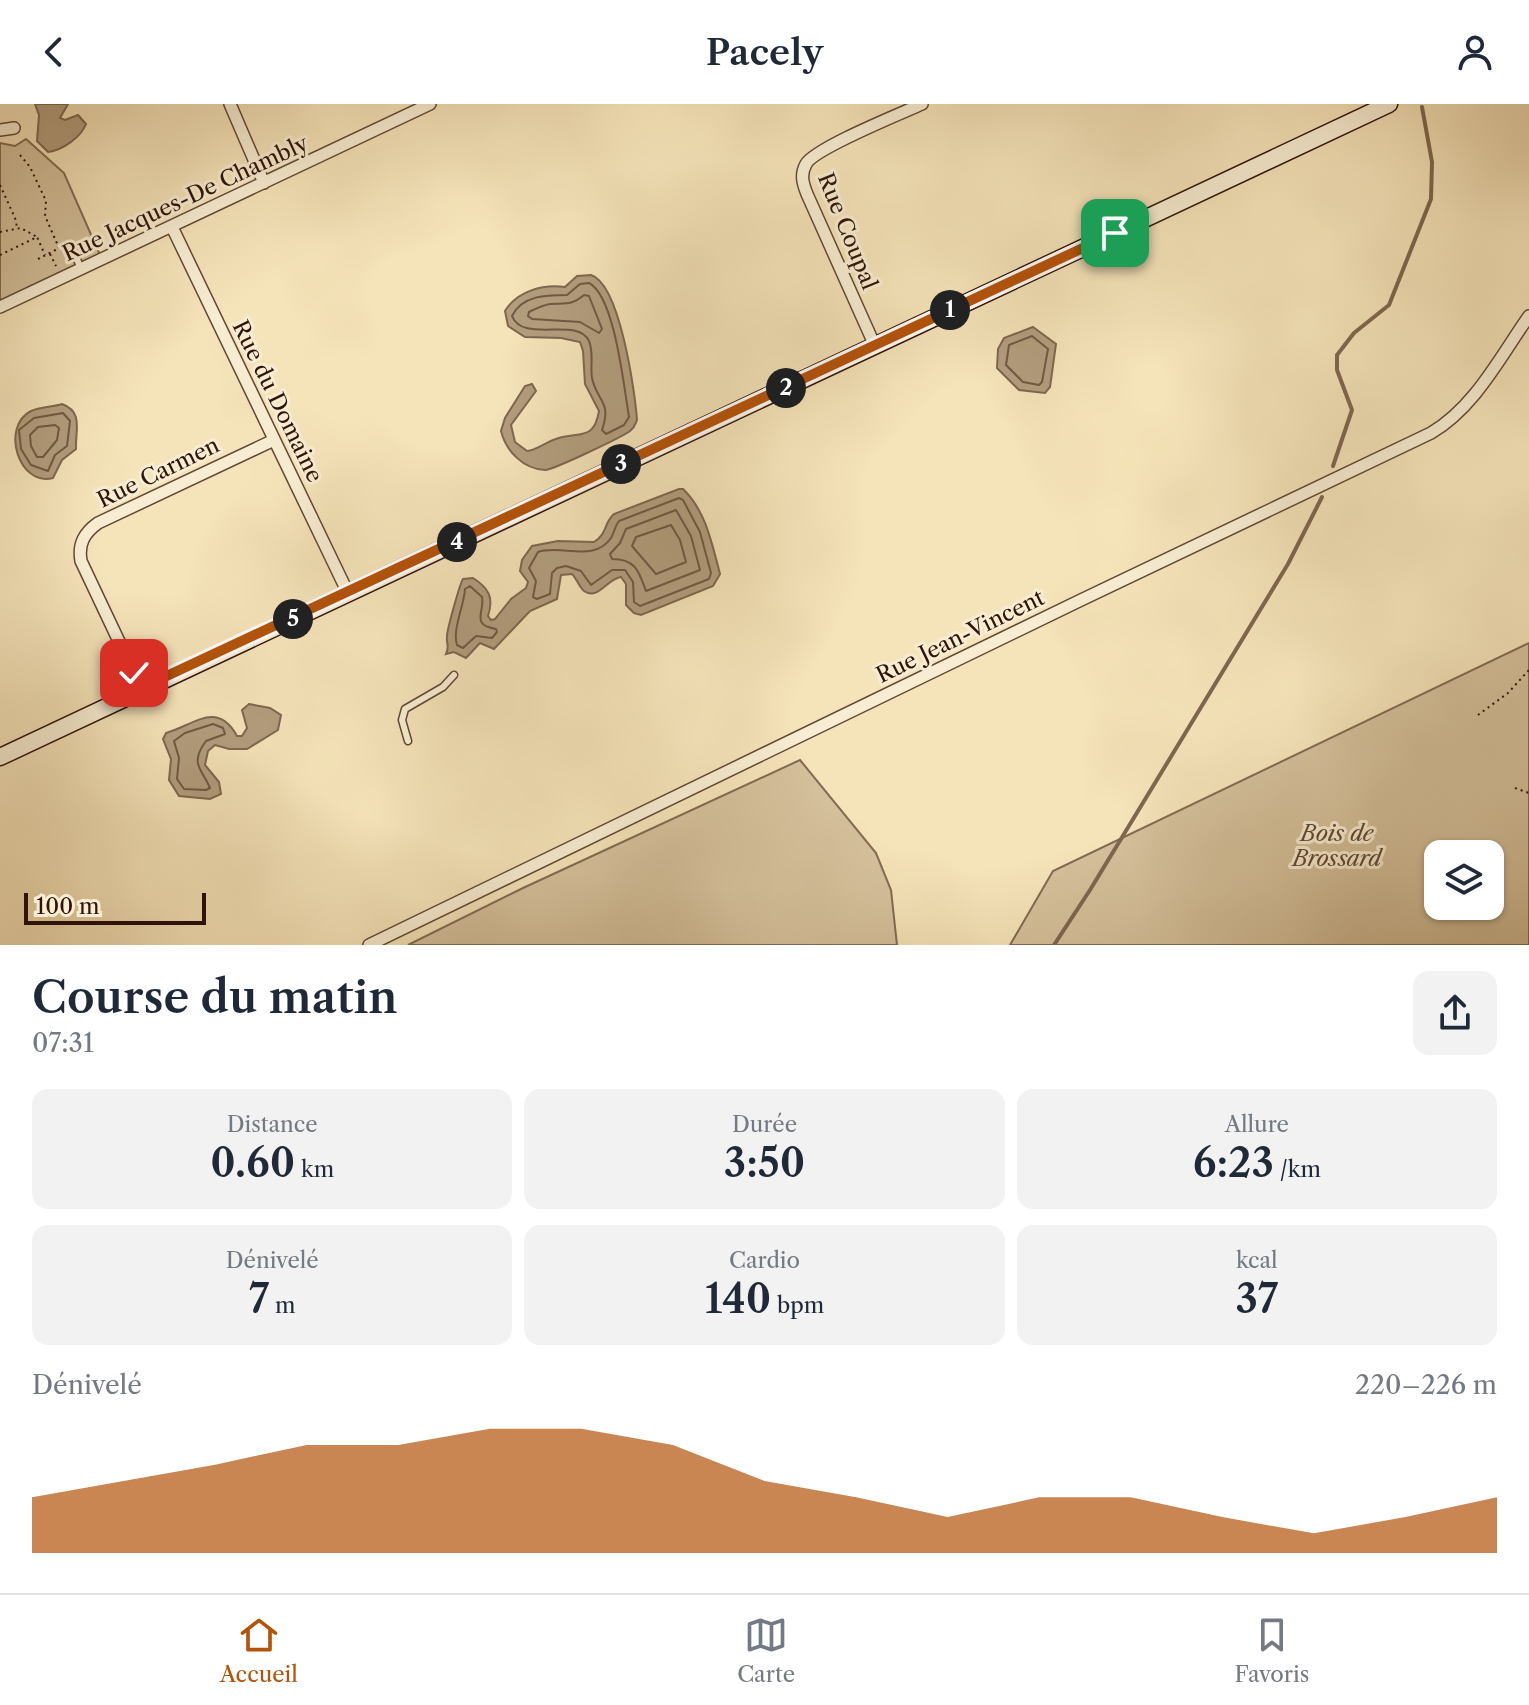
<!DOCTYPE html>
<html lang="fr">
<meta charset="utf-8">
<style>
body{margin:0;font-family:"Libre Caslon Text",serif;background:#f2f2f3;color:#1f2937;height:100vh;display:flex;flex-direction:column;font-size:30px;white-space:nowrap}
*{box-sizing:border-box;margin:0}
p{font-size:26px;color:#747a83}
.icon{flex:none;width:44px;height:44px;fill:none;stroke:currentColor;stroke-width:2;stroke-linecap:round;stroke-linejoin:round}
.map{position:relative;height:841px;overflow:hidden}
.sheet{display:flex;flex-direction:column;background:#fff;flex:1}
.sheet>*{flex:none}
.buttons{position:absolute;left:1424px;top:736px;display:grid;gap:16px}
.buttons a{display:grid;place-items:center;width:80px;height:80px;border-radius:16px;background:#fff;box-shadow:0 2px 6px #0004;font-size:40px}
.scale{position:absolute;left:24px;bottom:20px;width:182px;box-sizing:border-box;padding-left:8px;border:4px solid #301409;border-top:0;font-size:22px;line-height:28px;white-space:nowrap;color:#301409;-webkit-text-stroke:6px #f8edd2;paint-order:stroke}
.pin{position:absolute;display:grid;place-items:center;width:68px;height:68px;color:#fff;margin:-34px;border-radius:16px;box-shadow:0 4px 12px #0006}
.km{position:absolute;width:40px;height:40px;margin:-20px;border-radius:50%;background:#222;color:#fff;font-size:22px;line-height:40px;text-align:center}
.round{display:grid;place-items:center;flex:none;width:84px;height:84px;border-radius:16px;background:#f2f2f3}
.overview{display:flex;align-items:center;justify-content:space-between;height:136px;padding:0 32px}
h1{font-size:44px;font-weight:600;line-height:60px}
.metrics{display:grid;grid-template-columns:repeat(3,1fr);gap:12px;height:136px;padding:8px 32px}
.metrics div{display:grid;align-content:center;border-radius:16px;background:#f2f2f3;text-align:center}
.metrics b{font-size:40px;font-weight:600}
.metrics small{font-size:22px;font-weight:400}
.metrics p{font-size:22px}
.chart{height:224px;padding:16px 32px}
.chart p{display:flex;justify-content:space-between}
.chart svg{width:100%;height:144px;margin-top:8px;fill:#b45309;opacity:.7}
header{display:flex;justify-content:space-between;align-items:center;height:104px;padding:0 32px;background:#fff;font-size:36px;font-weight:600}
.menu{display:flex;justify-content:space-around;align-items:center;height:112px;border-top:2px solid #e0e1e3;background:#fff;font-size:22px;color:#747a83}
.menu a{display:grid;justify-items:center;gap:4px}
.menu .active{color:#b45309}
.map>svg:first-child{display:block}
.green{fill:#d4c09b;stroke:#826a52;stroke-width:2;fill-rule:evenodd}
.water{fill:#b29d7d;stroke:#7e664f;stroke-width:2}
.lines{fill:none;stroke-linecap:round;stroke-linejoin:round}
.shore{stroke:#715843;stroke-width:2}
.stream{stroke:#7e664f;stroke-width:4}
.lane-casing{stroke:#614835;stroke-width:9}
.street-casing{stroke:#614835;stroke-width:14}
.secondary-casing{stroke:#301409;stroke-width:19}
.path{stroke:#301409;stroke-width:2;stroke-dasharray:2 4;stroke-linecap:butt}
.lane{stroke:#f8edd2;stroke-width:6}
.street{stroke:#f8edd2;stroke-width:11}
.secondary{stroke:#f8edd2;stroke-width:16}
.route-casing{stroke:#fff;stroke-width:16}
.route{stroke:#b45309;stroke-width:10}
.labels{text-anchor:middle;stroke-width:6;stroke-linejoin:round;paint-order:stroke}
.street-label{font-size:22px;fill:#301409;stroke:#f8edd2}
.park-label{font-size:22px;font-style:italic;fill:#614835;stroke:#f8edd2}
</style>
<header><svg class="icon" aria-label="back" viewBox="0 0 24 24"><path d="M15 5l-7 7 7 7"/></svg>Pacely<svg class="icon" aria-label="person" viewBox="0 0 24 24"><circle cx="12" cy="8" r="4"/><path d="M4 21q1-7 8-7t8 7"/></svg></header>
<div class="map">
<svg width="1529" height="841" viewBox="0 0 1529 841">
<rect width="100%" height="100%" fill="#f5e3b9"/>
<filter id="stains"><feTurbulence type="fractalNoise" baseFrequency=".0025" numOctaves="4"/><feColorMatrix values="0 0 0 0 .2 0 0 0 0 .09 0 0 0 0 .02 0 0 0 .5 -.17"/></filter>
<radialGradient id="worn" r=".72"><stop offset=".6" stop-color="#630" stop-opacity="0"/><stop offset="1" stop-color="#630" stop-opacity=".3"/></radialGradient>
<!-- green -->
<path class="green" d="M26,35l38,34 36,82 -100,46v-158l15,3z
M1529,539v302h-519l43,-74zM1438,750h52v52h-52z
M800,656l76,93 15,37 6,55h-489l115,-57z"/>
<!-- water -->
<path class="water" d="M35,0h33l-8,14 5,2 13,-5 8,9c-5,13 -23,26 -38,28l-11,-11 2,-26z
M591,171c29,9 44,117 46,145 -2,5 -2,7 -7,11 -8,6 -77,39 -85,39 -22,-1 -39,-19 -44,-39l4,-13 20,-32 7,-2 4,7 -25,34 4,17 12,9c10,-1 19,-9 29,-12 22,-8 38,3 43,-28l-14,-27 -2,-33 -3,-9 -19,-4 -36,-1 -17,-11 -3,-15c12,-20 38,-27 60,-24l12,-11z
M1033,223l23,17 -6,43 -5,6 -26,-3 -22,-22 1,-19 6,-11z
M62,300c22,8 13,27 14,45l-14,11 -9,18c-34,9 -53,-51 -22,-67 9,-4 22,-4 31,-7z
M679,385h4c23,22 29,55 37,85l-7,12 -72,29 -7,-2 -8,-8v-21l-5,-7c-13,1 -23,24 -37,14 -5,-4 -7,-12 -12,-17l-11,1 -4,24 -27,12 -36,38 -14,-6 -14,15 -12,-6 -8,2c4,-8 0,-10 1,-18 0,-6 13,-53 16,-57l10,-1c16,10 21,20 15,38l3,4 4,-1 16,-20 15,-11 2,-6 -8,-11 2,-11 10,-14 26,-5 36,1c14,-9 9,-18 20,-28z
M249,600l21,4 11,7 -3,15 -31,19h-18l-14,-4 -7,6 -3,14 14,17 2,12 -11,5 -31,-3 -10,-16 2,-21 -8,-20 3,-6c28,-8 51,-33 71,3h5l5,-8 -5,-18z"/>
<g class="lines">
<!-- shore -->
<path class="shore" d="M589,179c26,13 35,106 40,134l-5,8 -18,9 -4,-4c10,-29 -5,-28 -10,-52 -2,-12 2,-25 -3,-37 -12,-25 -66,3 -77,-25 10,-21 35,-21 55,-21l13,-11z
M584,191l5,1 13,33 -3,4 -19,-11 -48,-3 -4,-3 1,-4c6,-3 14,-7 21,-8 15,-1 21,2 34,-9z
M1032,232l16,13 -6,33 -3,3 -16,-3 -17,-17 3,-20z
M63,309l7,8 -3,25 -12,9 -7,16 -17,-6 -10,-16 -2,-19 15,-12z
M55,321l4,3 -2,12 -14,17h-6l-6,-11 -1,-11 8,-8z
M679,394l4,2 17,32 11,41 -2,6 -69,27 -6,-4 -1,-20 -8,-12h-13l-21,15 -10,-14 -15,-5 -9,2 -5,5 -2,21 -13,5 -4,-2 3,-16 -7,-13 9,-16c23,-8 56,11 73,-14 3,-5 4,-12 8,-17z
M676,406l15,26 9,34 -54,21c-7,-19 -10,-32 -34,-32l-2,-5 10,-11 6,-14z
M671,421l9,15 6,22 -30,12 -24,-28 4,-9z
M470,482l12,11c3,15 -12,28 14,32l1,3 -5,6 -16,-2 -13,12 -6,-3c-5,-15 7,-39 8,-56z
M213,620l10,4 2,6 -19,7c-17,23 -4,28 4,47l-4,2 -22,-1 -7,-10 2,-21 -5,-17 11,-8z"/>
<!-- stream -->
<path class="stream" d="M1333,362l19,-56 -15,-40v-15l17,-22 35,-28 42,-106 1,-37 -10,-55
M1054,841l36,-55 198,-326 34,-67"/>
<!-- lane casing -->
<g class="lane-casing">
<path id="lane" d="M74,148l7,17
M408,637l-6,-21 3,-11 38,-22 11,-12"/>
</g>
<!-- street casing -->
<g class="street-casing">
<path id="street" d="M230,0l34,79
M0,26l14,-2
M172,123l176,366
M0,203l430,-203
M875,242l-68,-152c-4,-10 -7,-19 -1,-30 9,-16 94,-50 116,-60
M141,584l-60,-127c-3,-17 3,-28 17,-38l176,-83
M369,841l710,-344 352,-168c44,-26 69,-76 98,-117"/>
</g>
<!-- secondary casing -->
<g class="secondary-casing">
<path id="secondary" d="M0,653l1389,-653"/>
</g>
<!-- path -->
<path class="path" d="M20,51l10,12 16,34 -1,15 14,32
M0,81l15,33 2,9
M0,128l21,-4 16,9
M50,150l6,12
M0,151l37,-18 8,18
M38,155l31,-16
M1478,611l30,-22 21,-23
M1515,684l14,5"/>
<!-- lane -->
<use href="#lane" class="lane"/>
<!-- street -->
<use href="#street" class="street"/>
<!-- secondary -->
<use href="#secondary" class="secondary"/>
</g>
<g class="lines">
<!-- route casing -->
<g class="route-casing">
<path id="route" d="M134,569l7,15 974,-455"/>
</g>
<!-- route -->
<use href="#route" class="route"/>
</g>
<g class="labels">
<!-- street labels -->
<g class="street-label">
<text transform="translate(185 94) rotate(-25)" y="8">Rue Jacques-De Chambly</text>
<text transform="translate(848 127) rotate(68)" y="8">Rue Coupal</text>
<text transform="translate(278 297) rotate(64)" y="8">Rue du Domaine</text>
<text transform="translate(158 368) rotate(-26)" y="8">Rue Carmen</text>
<text transform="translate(960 532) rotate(-26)" y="8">Rue Jean-Vincent</text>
</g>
<!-- park labels -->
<g class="park-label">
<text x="1337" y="737">Bois de<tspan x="1337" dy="25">Brossard</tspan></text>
</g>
</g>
<rect width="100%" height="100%" filter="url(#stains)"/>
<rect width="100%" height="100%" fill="url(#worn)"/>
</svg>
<div class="buttons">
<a><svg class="icon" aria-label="layers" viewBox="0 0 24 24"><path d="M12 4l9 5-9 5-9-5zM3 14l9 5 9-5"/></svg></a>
</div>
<div class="scale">100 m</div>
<div class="pin" style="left:1115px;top:129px;background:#1e9e55"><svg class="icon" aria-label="arrive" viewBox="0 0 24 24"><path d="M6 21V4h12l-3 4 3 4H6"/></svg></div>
<div class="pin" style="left:134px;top:569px;background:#d93025"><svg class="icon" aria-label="check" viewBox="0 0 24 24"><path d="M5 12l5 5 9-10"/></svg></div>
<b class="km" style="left:950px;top:206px">1</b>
<b class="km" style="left:786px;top:284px">2</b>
<b class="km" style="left:621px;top:360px">3</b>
<b class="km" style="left:457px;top:438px">4</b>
<b class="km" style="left:293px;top:515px">5</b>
</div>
<section class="sheet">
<div class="overview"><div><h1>Course du matin</h1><p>07:31</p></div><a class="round"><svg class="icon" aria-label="share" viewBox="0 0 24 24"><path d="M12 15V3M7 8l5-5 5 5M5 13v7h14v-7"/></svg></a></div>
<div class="metrics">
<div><p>Distance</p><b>0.60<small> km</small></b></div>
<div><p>Durée</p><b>3:50</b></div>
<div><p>Allure</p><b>6:23<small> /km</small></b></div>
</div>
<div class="metrics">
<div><p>Dénivelé</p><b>7<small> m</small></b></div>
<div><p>Cardio</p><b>140<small> bpm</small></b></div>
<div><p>kcal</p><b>37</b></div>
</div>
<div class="chart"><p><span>Dénivelé</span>220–226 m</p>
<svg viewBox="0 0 160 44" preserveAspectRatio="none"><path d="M0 44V27L10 22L20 17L30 11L40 11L50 6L60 6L70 11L80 22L90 27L100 33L110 27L120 27L130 33L140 38L150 33L160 27V44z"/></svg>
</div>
</section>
<nav class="menu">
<a class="active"><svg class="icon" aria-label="home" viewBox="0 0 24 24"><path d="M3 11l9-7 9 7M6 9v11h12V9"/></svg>Accueil</a>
<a><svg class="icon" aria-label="map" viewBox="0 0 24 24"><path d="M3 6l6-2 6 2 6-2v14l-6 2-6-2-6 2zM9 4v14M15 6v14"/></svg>Carte</a>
<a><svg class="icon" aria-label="saved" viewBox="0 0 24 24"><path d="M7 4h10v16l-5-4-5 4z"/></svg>Favoris</a>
</nav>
